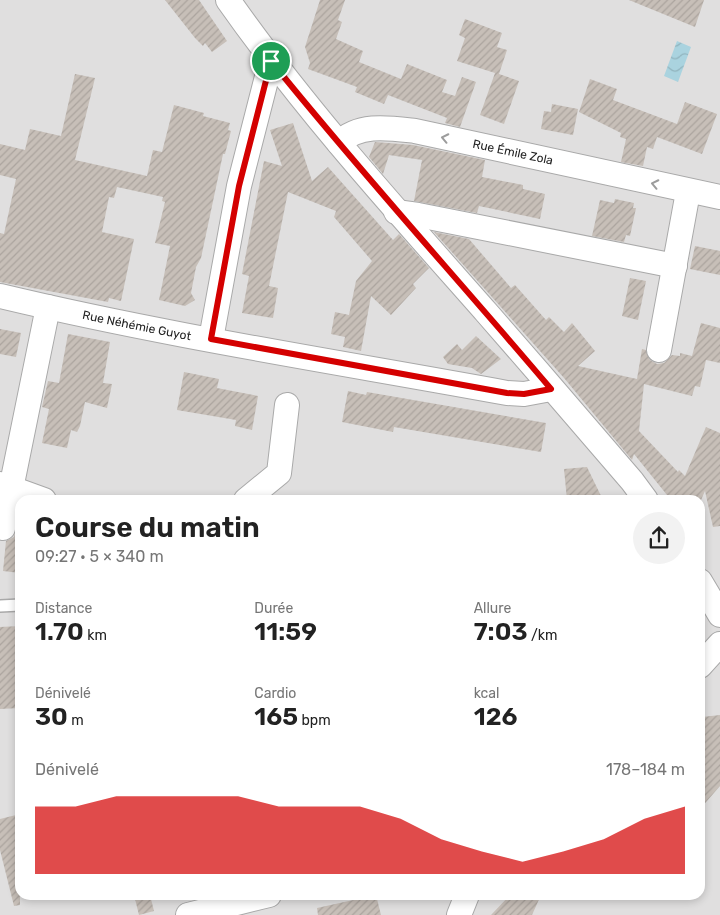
<!DOCTYPE html>
<html lang="fr">
<meta charset="utf-8">
<style>
body{margin:0;font-family:Rubik,sans-serif;background:#f2f2f2;color:#222;height:100vh;display:flex;flex-direction:column;font-size:19px;white-space:nowrap}
*{box-sizing:border-box;margin:0}
p{font-size:16px;color:#767676}
.icon{flex:none;width:28px;height:28px;fill:none;stroke:currentColor;stroke-width:2;stroke-linecap:round;stroke-linejoin:round}
.map{position:relative;flex:1;overflow:hidden}
.sheet{position:absolute;left:15px;top:495px;width:690px;height:405px;display:flex;flex-direction:column;background:#fff;border-radius:15px;box-shadow:0 2px 8px #0003}
.sheet>*{flex:none}
.pin{position:absolute;display:grid;place-items:center;width:42px;height:42px;color:#fff;margin:-21px;border:2px solid #fff;border-radius:50%;box-shadow:0 1px 5px #0007}
.round{display:grid;place-items:center;flex:none;width:52px;height:52px;border-radius:26px;background:#f2f2f2}
.head{display:flex;align-items:center;justify-content:space-between;height:85px;padding:0 20px}
h1{font-size:28px;font-weight:600;line-height:38px}
.stats{display:grid;grid-template-columns:repeat(3,1fr);gap:8px;height:85px;padding:5px 20px}
.stats div{display:grid;align-content:center}
.stats b{font-size:25px;font-weight:600}
.stats small{font-size:14px;font-weight:400}
.stats p{font-size:14px}
.chart{height:140px;padding:10px 20px}
.chart p{display:flex;justify-content:space-between}
.chart svg{width:100%;height:90px;margin-top:5px;fill:#d40000;opacity:.7}
.map>svg:first-child{display:block}
.residential{fill:#e0dfdf;fill-rule:evenodd}
.water{fill:url(#water-waves)}
.building{fill:url(#building-hatch)}
.lines{fill:none;stroke-linecap:round;stroke-linejoin:round}
.lane-casing{stroke:#a9a9a9;stroke-width:14}
.street-casing{stroke:#a9a9a9;stroke-width:26}
.lane{stroke:#fff;stroke-width:11}
.street{stroke:#fff;stroke-width:24}
.oneway{stroke:#9c9c9c}
.route-casing{stroke:#fff;stroke-width:10}
.route{stroke:#d40000;stroke-width:6}
.labels{text-anchor:middle;stroke-width:4.5;stroke-linejoin:round;paint-order:stroke}
.street-label{font-size:12px;fill:#222;stroke:#fff}
</style>
<div class="map">
<svg width="720" height="915" viewBox="0 0 720 915">
<defs>
<pattern id="water-waves" width="16" height="10" patternUnits="userSpaceOnUse" patternTransform="scale(1.25)"><rect width="16" height="10" fill="#aad3df"/><path d="M0 5q4-4 8 0t8 0" fill="none" stroke="#92b5bf"/></pattern>
<pattern id="building-hatch" width="6" height="6" patternUnits="userSpaceOnUse" patternTransform="scale(1.25)"><rect width="6" height="6" fill="#c7bfb8"/><path d="M-1 1l2-2M0 6l6-6M5 7l2-2" fill="none" stroke="#aba49e"/></pattern>
</defs>
<rect width="100%" height="100%" fill="#f2efe9"/>
<!-- residential -->
<path class="residential" d="M0,0h720v915h-720zM20,500h680v395h-680z"/>
<!-- water -->
<path class="water" d="M677,41l14,6 -13,35 -14,-6z"/>
<!-- building -->
<path class="building" d="M165,0h34l28,41 -15,11 -7,-9 -2,3 -8,-8z
M320,0h25l-7,20 4,2 -6,17 27,12 -4,11 42,17 6,-15 40,16 -5,12 13,4 7,-19 14,5 -16,45 -15,-4 2,-5 -59,-23 -4,9 -29,-12 2,-5 -49,-18 2,-6 -5,-16z
M629,0h75l-9,27z
M465,19l37,14 -5,14 10,3 -8,24 20,7 -15,43 -24,-9 15,-42 -38,-12 8,-23 -6,-3z
M75,74l20,4 -20,82 72,16 6,-26 9,2 12,-47 30,8 -1,3 27,7 -2,7 3,1 -6,23h-2l-22,104 -5,9 -5,26 4,7 -10,6 -26,-6 11,-54 -15,-3 10,-41 -3,-1 1,-4 -46,-10 -3,11 -5,-1 -7,35 32,7 -13,62 -12,-3 -1,4 -108,-20v-49l4,1 12,-55 -16,-4v-31l25,6 5,-21 31,7z
M590,79l27,10 -4,11 64,24 8,-22 32,12 -15,40 -45,-17 -4,12 -6,-2 -4,19 -22,-4 5,-23 -6,-2 1,-4 -42,-21z
M552,104l26,5 -5,26 -32,-6 3,-18 7,1z
M293,123l19,58 16,-14 65,73 6,-6 30,34 -16,16 3,4 -25,27 -20,-19 -10,55 -18,-4 2,-10 -14,-3 4,-22 14,3 7,-34 16,-20 -38,-44 2,-6 -48,-19 -19,94 9,2 -5,30 -31,-5 7,-37 -7,-2 22,-113 18,5 -12,-36z
M375,142l38,3 72,15 -3,17 41,8v4l22,5 -5,25 -61,-13 -2,7 -63,-12 8,-41 -33,-5 -6,19 -14,-17z
M615,199l19,4 -1,5h3l-6,28 -4,-1 -2,7 -32,-6 8,-36 14,3z
M434,232l35,7 42,49 4,-3 31,35 3,-3 15,15 8,-9 23,28 -17,15 59,13 5,-30 4,1 4,10 7,4 7,-1 8,-8 8,1v-3l12,3 9,-33 19,5v35l-14,-3 -6,27 -5,-1 -3,10 -48,-12 -5,47 39,41 1,-2 6,6 21,-49 14,6v93l-7,1 -8,-36 -4,9h-30l-37,-46 -2,6 -68,-82z
M695,246l25,5v24l-30,-6z
M630,278l16,3 -8,39 -16,-4z
M0,329l21,4 -5,24 -16,-3z
M68,334l42,8 -7,41 9,1 -5,24 -22,-6 -5,24 -3,6 -6,-2 -4,18 -25,-5 7,-34 -7,-2 6,-26 11,2z
M476,336l25,23 -20,15 -9,-6 -24,-4 -5,-7 14,-13 5,6z
M184,372l35,7 -2,9 41,8 -6,34 -17,-4 1,-6 -59,-10z
M348,391l18,4 1,-3 179,31 -5,29 -147,-25 -1,5 -51,-10z
M587,467l16,33h-36l-3,-31z
M19,518l1,55 -17,-2 3,-30 8,-4z
M20,626v82l-20,1v-82z
M720,715v71l-20,23v-85l2,-7z
M20,814v91l-6,1 -14,-56v-31z
M134,895h16l4,16 -15,4z
M376,895l5,20h-63l-1,-7z
M510,895h31l-9,20h-41z"/>
<g class="lines">
<!-- lane casing -->
<g class="lane-casing">
<path id="lane" d="M0,606l20,-1"/>
</g>
<!-- street casing -->
<g class="street-casing">
<g id="street">
<path d="M228,0c78,111 169,211 258,312 49,56 98,113 146,169l14,19"/>
<path id="s1" d="M339,143c20,-20 50,-15 76,-12l305,66"/>
<path d="M396,212l22,3 257,51"/>
<path id="s2" d="M0,296c167,40 338,66 507,97l17,1 27,-5"/>
<path d="M211,339l28,-153 32,-125"/>
<path d="M659,350l29,-158"/>
<path d="M0,484l44,16"/>
<path d="M246,500l33,-27 8,-68"/>
<path d="M3,528l45,-221"/>
<path d="M700,581l20,34"/>
<path d="M700,666l20,-22"/>
<path d="M188,915l81,-20"/>
<path d="M459,915l8,-20"/>
</g>
</g>
<!-- lane -->
<use href="#lane" class="lane"/>
<!-- street -->
<use href="#street" class="street"/>
</g>
<!-- one-way arrows -->
<defs><path id="oneway-chevron" d="M-2-3.5L2.5 0L-2 3.5" fill="none" stroke-width="1.6" stroke-linecap="round" stroke-linejoin="round" transform="scale(1.25)"/></defs>
<g class="oneway">
<use href="#oneway-chevron" transform="translate(445 138) rotate(-168)"/>
<use href="#oneway-chevron" transform="translate(655 184) rotate(-168)"/>
</g>
<g class="lines">
<!-- route casing -->
<g class="route-casing">
<path id="route" d="M271,61c90,112 187,218 280,328l-27,5 -17,-1 -296,-54 28,-153z"/>
</g>
<!-- route -->
<use href="#route" class="route"/>
</g>
<g class="labels">
<!-- street labels -->
<g class="street-label">
<text dy="4" stroke="none"><textPath href="#s1" startOffset="180">Rue Émile Zola</textPath></text>
<text dy="4" stroke="none"><textPath href="#s2" startOffset="140">Rue Néhémie Guyot</textPath></text>
</g>
</g>
</svg>
<div class="pin" style="left:271px;top:61px;background:#1e9e55"><svg class="icon" aria-label="arrive" viewBox="0 0 24 24"><path d="M6 21V4h12l-3 4 3 4H6"/></svg></div>
<section class="sheet">
<div class="head"><div><h1>Course du matin</h1><p>09:27 · 5 × 340 m</p></div><a class="round"><svg class="icon" aria-label="share" viewBox="0 0 24 24"><path d="M12 15V3M7 8l5-5 5 5M5 13v7h14v-7"/></svg></a></div>
<div class="stats">
<div><p>Distance</p><b>1.70<small> km</small></b></div>
<div><p>Durée</p><b>11:59</b></div>
<div><p>Allure</p><b>7:03<small> /km</small></b></div>
</div>
<div class="stats">
<div><p>Dénivelé</p><b>30<small> m</small></b></div>
<div><p>Cardio</p><b>165<small> bpm</small></b></div>
<div><p>kcal</p><b>126</b></div>
</div>
<div class="chart"><p><span>Dénivelé</span>178–184 m</p>
<svg viewBox="0 0 160 44" preserveAspectRatio="none"><path d="M0 44V11L10 11L20 6L30 6L40 6L50 6L60 11L70 11L80 11L90 17L100 27L110 33L120 38L130 33L140 27L150 17L160 11V44z"/></svg>
</div>
</section>
</div>
